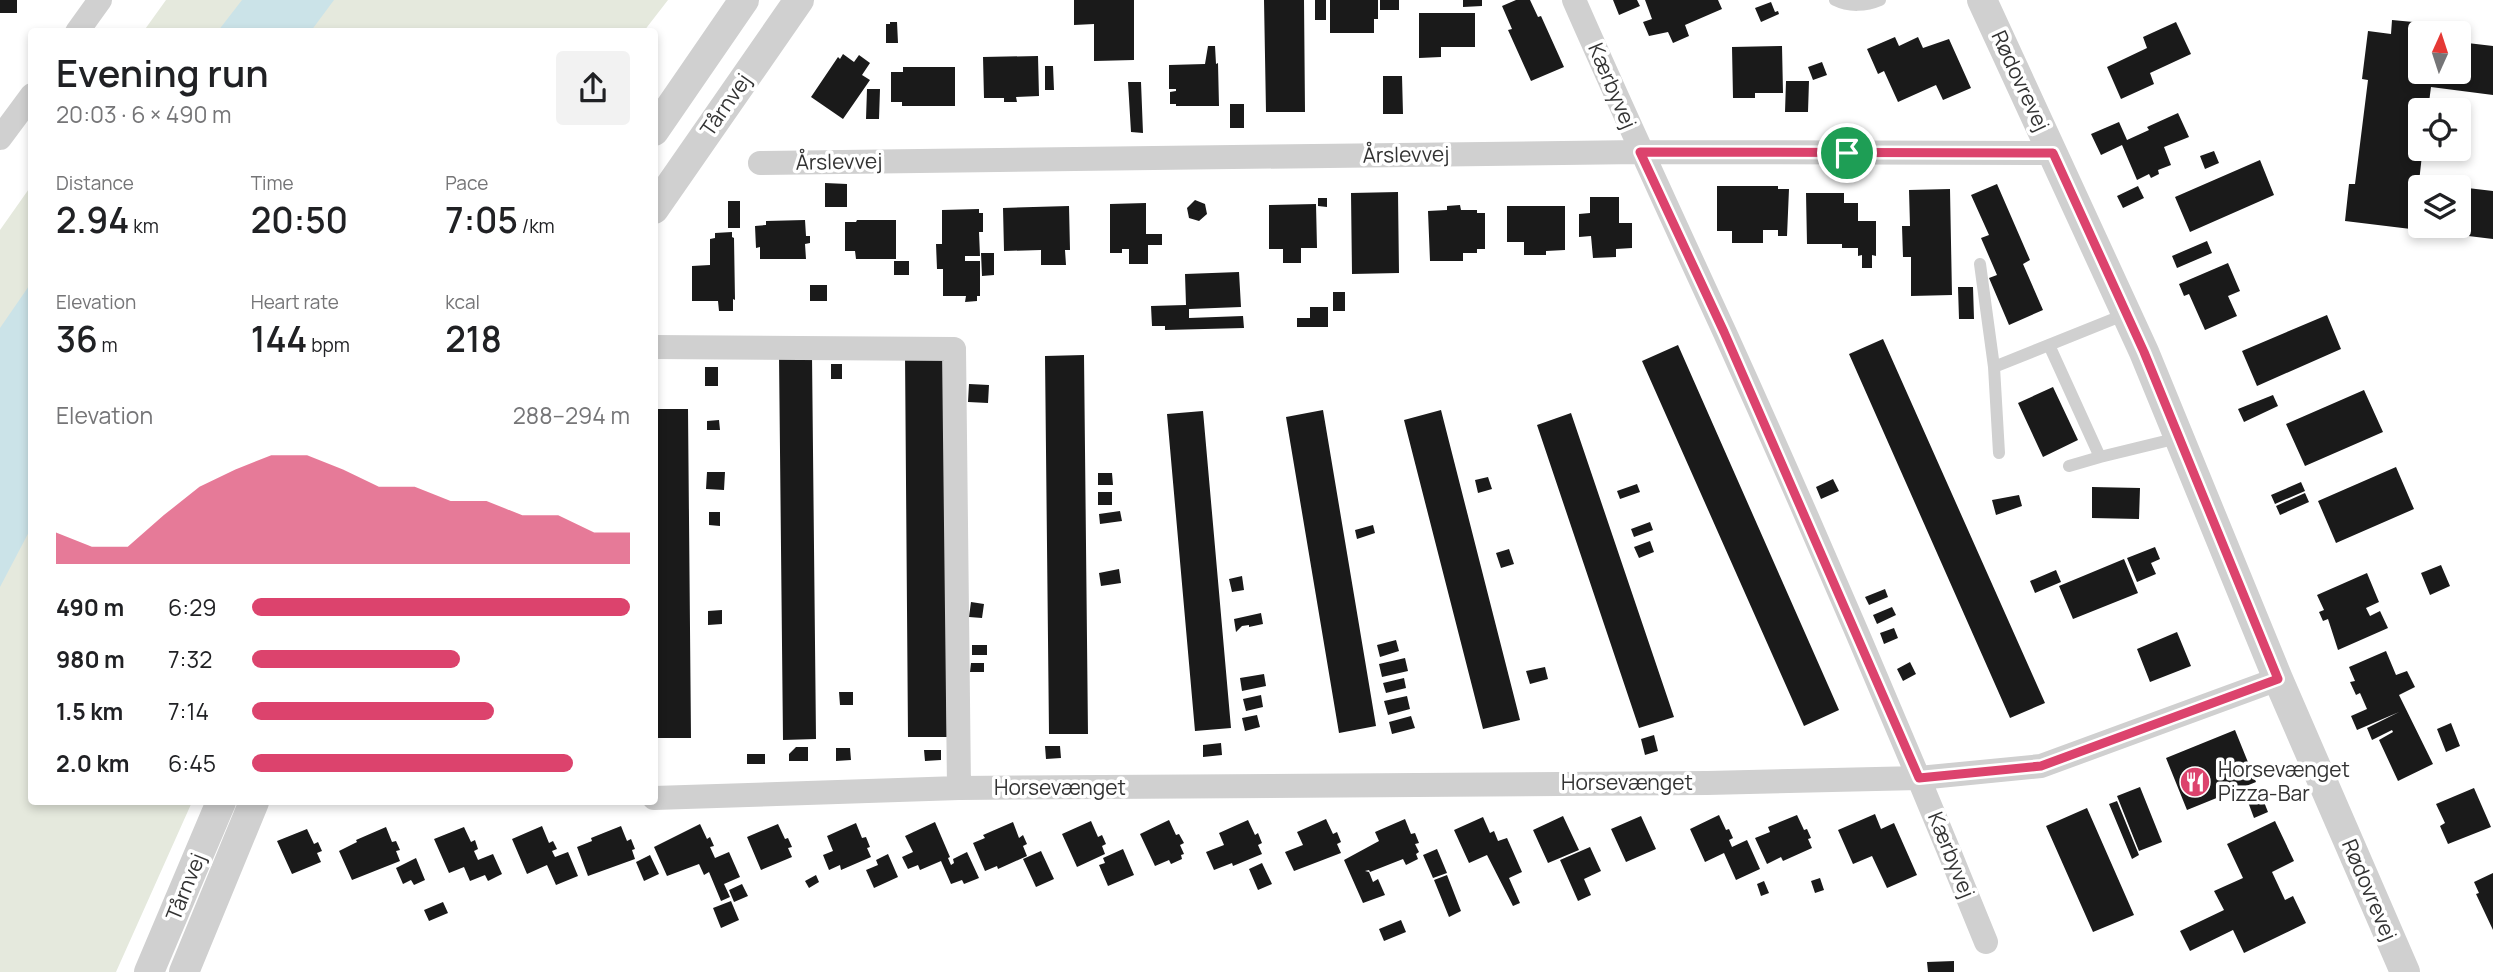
<!DOCTYPE html>
<meta charset="utf-8">
<style>
body{margin:0;font-family:Manrope,sans-serif;background:#f2f2f2;color:#202124;height:100vh;display:flex;flex-direction:column;font-size:26px;white-space:nowrap}
*{box-sizing:border-box;margin:0}
p{font-size:23px;color:#757577}
.icon{flex:none;width:38px;height:38px;fill:none;stroke:currentColor;stroke-width:2;stroke-linecap:round;stroke-linejoin:round}
.map{position:relative;flex:1;overflow:hidden}
.side{position:absolute;left:28px;top:28px;width:630px;height:777px;display:flex;flex-direction:column;background:#fff;border-radius:7px;box-shadow:0 4px 10px #0003}
.side>*{flex:none}
.needle{width:46px;rotate:3deg}
.buttons{position:absolute;left:2408px;top:21px;display:grid;gap:14px}
.buttons a{display:grid;place-items:center;width:63px;height:63px;border-radius:7px;background:#fff;box-shadow:0 4px 10px #0003;font-size:35px}
.pin{position:absolute;display:grid;place-items:center;width:60px;height:60px;color:#fff;margin:-30px;border:4px solid #fff;border-radius:50%;box-shadow:0 2px 7px #0007}
.round{display:grid;place-items:center;flex:none;width:74px;height:74px;border-radius:7px;background:#f2f2f2}
.summary{display:flex;align-items:center;justify-content:space-between;height:119px;padding:0 28px}
h1{font-size:38px;font-weight:600;line-height:52px}
.figures{display:grid;grid-template-columns:repeat(3,1fr);gap:10px;height:119px;padding:7px 28px}
.figures div{display:grid;align-content:center}
.figures b{font-size:35px;font-weight:600}
.figures small{font-size:19px;font-weight:400}
.figures p{font-size:19px}
.chart{height:196px;padding:14px 28px}
.chart p{display:flex;justify-content:space-between}
.chart svg{width:100%;height:126px;margin-top:7px;fill:#dc436d;opacity:.7}
ul{padding:0 28px;list-style:none;font-size:23px}
li{display:grid;grid-template-columns:112px 84px 1fr;align-items:center;height:52px}
li i{height:18px;border-radius:9px;background:#dc436d}
.map>svg:first-child{display:block}
.green{fill:#e5e9dd}
.water{fill:#cbe3e8}
.building{fill:#1a1a1a}
.lines{fill:none;stroke-linecap:round;stroke-linejoin:round}
.service{stroke:#d0d0d0;stroke-width:12}
.minor{stroke:#d0d0d0;stroke-width:24}
.tertiary{stroke:#d0d0d0;stroke-width:30}
.route-casing{stroke:#fff;stroke-width:14}
.route{stroke:#dc436d;stroke-width:9}
.labels{text-anchor:middle;stroke-width:7;stroke-linejoin:round;paint-order:stroke}
.street-label{font-size:21px;fill:#333;stroke:#fff}
.poi-label{font-size:21px;fill:#333;stroke:#fff;text-anchor:start}
</style>
<div class="map">
<svg width="2493" height="972" viewBox="0 0 2493 972">
<rect width="100%" height="100%" fill="#fff"/>
<!-- green -->
<path class="green" d="M166,0h502l-24,31 -501,1z
M31,186l1,616h160l-76,170h-116v-742z"/>
<!-- water -->
<path class="water" d="M242,0h92l-23,31h-93z
M31,283v245l-31,59v-259z"/>
<!-- building -->
<path class="building" d="M0,0h17v13h-17z
M1074,0h60v60l-40,1v-37l-20,1z
M1264,0h40l1,112h-39z
M1315,0h11v20h-11z
M1330,0h48v19h-4v14h-44z
M1380,0h19v10h-19z
M1463,0h19v6l-19,1z
M1516,0h14l8,17 3,-1 23,51 -33,14 -23,-51 4,-1 -10,-23z
M1613,0h24l3,6 -21,9z
M1645,0h73l4,9 -37,16 4,11 -16,7 -5,-11 -19,4 -6,-14 9,-3z
M1771,2l4,10 3,-1 1,3 -18,8 -6,-14z
M1419,13h56v34h-34v10l-22,1z
M2392,20l32,3 -1,10h-3v39h39v-30l34,4v49l-62,-8 -3,23h-8v39h12l-1,7 -9,-1 -3,27 28,4 -27,1v39h39v-39l34,4v48l-148,-18 4,-37h6l13,-104 -6,-1 6,-48 23,3z
M890,22h7l1,21h-12v-19h4z
M2176,22l15,32 -41,19 4,11 -33,15 -14,-32 40,-19 -4,-11z
M1895,37l4,9 19,-9 5,11 26,-9 22,49 -28,12 -7,-15 -38,17 -14,-31 -6,3 -11,-25z
M1208,46h7l1,18 2,-1 1,43h-43v-2h-6v-12l6,-1v-2h-7v-24l36,-1z
M1782,46l1,47h-28v5h-22l-1,-51z
M843,54l11,8 5,-7 11,8 -8,12 8,5 -27,39 -32,-22 27,-40 2,2z
M1038,56l1,40 -23,1 1,5h-13v-4h-20l-1,-41z
M1822,62l5,13 -14,5 -5,-13z
M1045,66h8l1,24h-9z
M903,67h52v39h-53v-4h-11v-30h12z
M1383,76h19l1,38h-20z
M1786,81h23l-1,31h-23z
M1128,82h13l2,51 -12,-1z
M867,89h13l-1,30h-13z
M1230,104h14v24h-14z
M2178,113l11,24 -25,10 7,18 -13,5 1,4 -8,4 -2,-4 -12,6 -15,-35 -21,10 -10,-21 28,-12 8,18 22,-10 -2,-3z
M2214,151l5,12 -14,6 -5,-13z
M2260,160l14,35 -84,37 -15,-35z
M825,183l22,1v23h-22z
M1997,184l33,76 -7,4 20,46 -34,15 -20,-47 8,-3 -16,-37 8,-3 -18,-40z
M1717,186h61v3h11l-2,47h-9v-6h-15v13h-31v-12h-15z
M2138,186l6,12 -21,10 -6,-12z
M1950,189l2,106 -41,1v-39h-8l-1,-31h8l-1,-36z
M1398,192l1,81 -47,1 -1,-81z
M1806,193h38v10h14v18h18v35l-4,-1v13h-10v-13l-4,1v-8h-16v-4h-35z
M1590,197h29v26h13v25l-16,1v8l-23,1 -2,-22 -12,1v-23l11,-1z
M1318,198h9v9l-9,-1z
M1195,200l10,4 2,10 -8,7 -10,-3 -2,-10z
M728,201h12v27h-12z
M1146,203v31h16v11h-14v19h-19v-15h-7v4h-12v-49z
M1316,204l1,44h-16v15h-18v-14h-14v-44z
M1460,205l1,5h16v3h8v36h-8v4h-14v8h-33l-2,-50 19,-1v-4z
M1069,206l1,44h-5l1,15h-25v-15l-37,1 -1,-43z
M1507,206h58v44l-19,1v4h-22v-13h-17z
M979,209v4h4v19h-4l1,24h-15v5h15v35h-3v5l-12,1 1,-6h-23v-27h-6l-1,-25h6v-34z
M805,220l1,16h4v7l-5,1 1,15h-46v-12l-4,1 -1,-22 11,-1v-4z
M857,220h39v39h-40l-1,-8h-10v-29h11z
M732,232v5l2,1 1,62 -2,-1v12h-14l-1,-10h-26v-35l18,-1v-26l5,-1v-5z
M2207,241l5,12 -35,15 -5,-12z
M981,253h13v22l-12,1z
M894,261h15v14h-15z
M2228,263l12,28 -12,5 9,20 -32,14 -16,-36 -5,2 -5,-12z
M1239,272l2,35 -52,2v9l54,-2 1,12 -79,2v-4h-13l-1,-20 35,-1 -1,-31z
M810,285h17v16h-17z
M1958,287h15l1,32h-15z
M1333,292h12v19h-12z
M1310,307h18v20h-31v-9h13z
M2327,315l14,34 -84,37 -15,-35z
M1883,339l162,364 -35,15 -161,-364z
M1678,345l161,365 -35,16 -162,-365z
M905,353h39l3,384h-39z
M779,355h33l4,384 -33,1z
M1084,355l4,379h-39l-4,-378z
M831,364h11v15h-11z
M705,367h13v19h-13z
M969,384l20,1 -1,18 -20,-1z
M2053,387l25,53 -35,17 -25,-54z
M2364,390l19,42 -78,34 -19,-42z
M2273,395l5,11 -34,16 -6,-13z
M654,409h34l3,329h-35z
M1323,410l53,316 -37,7 -53,-316z
M1441,410l79,310 -37,9 -79,-309z
M1203,411l28,317 -36,3 -28,-317z
M1571,413l103,304 -35,11 -102,-303z
M719,420l1,10h-13v-9z
M2396,467l18,42 -78,34 -18,-42z
M707,472h18l-1,18 -18,-1z
M1098,473h14l1,12h-15z
M1488,477l4,12 -14,4 -3,-13z
M1833,479l6,12 -18,8 -5,-12z
M2301,482l4,9 -30,13 -4,-9z
M1637,484l3,8 -20,7 -3,-8z
M2092,487l48,1 -1,31 -47,-1z
M1098,492h14v13h-14z
M2305,493l4,9 -29,13 -4,-9z
M2019,495l3,11 -26,9 -4,-15z
M1120,511l2,10 -22,3 -1,-10z
M709,512h11v14l-11,-1z
M1650,522l3,8 -19,7 -3,-8z
M1373,525l2,8 -18,6 -2,-9z
M1650,541l4,11 -15,6 -5,-11z
M2155,547l5,12 -9,4 5,11 -19,8 -10,-24z
M1509,549l5,15 -13,4 -5,-15z
M2124,559l14,34 -65,26 -14,-33z
M2441,565l9,21 -20,9 -9,-22z
M1119,569l2,14 -20,3 -2,-13z
M2056,570l5,12 -26,11 -5,-12z
M2367,573l12,29 -13,6 4,8 10,-5 8,17 -50,22 -10,-31 -5,2 -4,-9 5,-2 -7,-15z
M1242,576l2,14 -12,2 -3,-13z
M1885,589l3,8 -19,8 -4,-8z
M971,602l13,2 -2,14 -13,-1z
M1892,607l4,8 -19,9 -4,-9z
M722,610v14l-14,1v-14z
M1261,613l2,11 -14,3v-2l-7,1 -6,6 -2,-13z
M1894,628l4,10 -14,6 -4,-11z
M2177,632l14,34 -41,16 -13,-33z
M1396,640l3,11 -19,6 -3,-12z
M972,645h15v10h-15z
M2386,651l10,24 11,-4 8,16 -16,8 34,69 -35,17 -19,-41 14,-8 -1,-2 -20,10 -5,-12 32,-16 -42,18 -6,-14 16,-7 -7,-16 -4,2 -6,-13 5,-1 -6,-14z
M1405,658l3,13 -26,6 -3,-13z
M1910,662l6,12 -13,7 -6,-12z
M971,663h13v9h-14z
M1545,667l3,12 -18,5 -4,-13z
M1264,674l2,12 -24,5 -2,-13z
M1404,678l2,10 -20,5 -3,-10z
M839,692h14v13h-13z
M1261,695l2,12 -17,4 -3,-12z
M1407,696l3,13 -22,6 -4,-14z
M1257,715l3,12 -15,4 -3,-13z
M1411,716l4,12 -23,6 -3,-12z
M2451,723l9,23 -14,6 -9,-23z
M2235,730l21,52 -69,28 -21,-52z
M1654,735l4,16 -13,4 -4,-16z
M1221,743l1,12 -19,2v-12z
M1045,746h15l1,12 -15,1z
M796,747h12v14h-19v-7z
M836,748h14l1,12 -15,1z
M924,750h17v10l-16,1z
M747,754h18v10h-18z
M2140,787l22,55 -23,9 -22,-55z
M2474,788l17,39 -43,17 -8,-18 5,-3 -9,-19z
M2262,797l6,15 -14,6 -6,-16z
M2117,801l22,54 -7,4 -23,-55z
M2087,808l47,107 -41,17 -47,-106z
M1875,814l6,15 13,-6 23,52 -30,13 -15,-32 -19,8 -15,-34z
M1719,815l7,15 3,-1 4,9 -4,2 3,7 15,-7 13,29 -24,11 -12,-27 -19,9 -15,-33z
M1797,815l7,15 3,-1 4,9 -3,1 4,9 -29,13 -2,-4 -14,7 -12,-26 15,-6 -2,-5z
M1563,816l16,34 -31,13 -15,-33z
M1641,816l15,33 -30,13 -15,-33z
M1483,817l7,16 4,-2 4,10 9,-3 15,34 -13,6 11,25 -7,3 -26,-51 -18,8 -15,-33z
M1326,819l7,15 4,-2 4,10 -4,2 4,9 -47,18 -9,-19 18,-7 -6,-13z
M1405,819l6,15 4,-1 4,10 -4,1 4,8 -3,2 2,5 -12,6 -3,-6 -33,13 -1,-2 -4,1 4,1 4,10 5,-3 7,16 -22,8 -19,-43 35,-19 -4,-9z
M1169,820l7,15 3,-1 5,9 -4,2 4,9 -3,1 1,4 -11,5 -2,-4 -14,6 -15,-32z
M1248,820l7,15 3,-2 4,10 -4,2 4,9 -29,12 -1,-3 -18,7 -8,-18 18,-7 -5,-12z
M1091,821l7,16 4,-2 4,9 -4,2 3,8 -28,13 -15,-33z
M2275,821l19,40 -22,11 13,28 8,-4 13,27 -62,30 -11,-23 -43,21 -10,-20 44,-21 -10,-19 29,-13 -16,-34z
M935,822l15,35 -2,1 3,7 3,-2 -1,-4 14,-7 12,26 -15,6 -2,-4 -11,4 -10,-23 -21,9 -2,-5 -10,4 -6,-12 11,-5 -8,-16z
M1013,822l6,16 4,-3 4,9 -4,2 4,10 -29,13 -1,-3 -12,5 -12,-28 12,-5 -2,-3z
M856,823l6,15 4,-1 4,10 -3,1 4,9 -30,13 -1,-5 -11,5 -6,-15 10,-4 -6,-15z
M700,824l7,15 3,-2 4,9 -4,1 5,11 14,-6 11,25 -16,7 6,13 -9,4 -12,-29 -5,3 -5,-11 -32,12 -13,-29z
M778,824l7,15 3,-1 4,9 -4,1 4,9 -31,13 -14,-33z
M542,826l7,17 4,-2 4,8 -5,2 3,6 13,-5 10,24 -22,9 -9,-20 -20,9 -15,-35z
M621,826l6,15 4,-2 4,10 -3,1 3,9 -47,17 -11,-29 15,-6 -1,-3z
M386,827l6,15 4,-1 4,9 -4,1 4,10 -48,19 -13,-29 18,-9 -1,-2z
M464,827l7,15 4,-2 3,9 -4,2 4,9 15,-6 9,20 -14,7 -3,-6 -15,6 -6,-14 -15,6 -15,-34z
M307,829l7,15 4,-2 4,9 -5,2 4,9 -29,12 -15,-33z
M1590,847l11,24 -17,8 7,16 -13,6 -18,-41z
M1123,849l11,26 -26,11 -9,-21 6,-2 -2,-5z
M1437,849l10,24 -14,5 -10,-23z
M1041,851l13,28 -18,8 -13,-28z
M888,854l10,23 -24,11 -8,-18 12,-5 -2,-5z
M650,855l9,19 -15,7 -8,-19z
M416,858l9,22 -11,5 -3,-5 -8,4 -7,-16z
M1262,863l10,21 -14,6 -9,-21z
M2493,873v57l-17,-36 3,-1 -5,-11z
M816,875l3,7 -10,6 -4,-7z
M1447,875l14,36 -12,6 -15,-37z
M1820,878l4,12 -9,3 -4,-12z
M1764,881l5,12 -8,3 -4,-12z
M742,884l6,12 -14,6 -5,-12z
M731,901l8,19 -18,8 -8,-20z
M443,902l5,11 -19,8 -5,-11z
M1401,920l5,12 -22,9 -5,-12z
M1954,961v11h-26l-1,-10z"/>
<g class="lines">
<!-- service -->
<path class="service" d="M1835,0c14,7 31,6 45,0
M1980,264l14,103 132,-53
M2049,345l51,112 78,-19
M1994,367l5,86
M2069,466l31,-9"/>
<!-- minor -->
<path class="minor" d="M1574,0c49,112 100,222 151,333 91,201 178,404 261,609
M77,32l23,-32
M0,138l32,-43
M760,163l880,-11 413,1
M654,347l300,2 5,439
M654,798l305,-10 748,-5 212,-5 122,-12 237,-87"/>
<!-- tertiary -->
<path class="tertiary" d="M1982,0l162,352 134,327 127,293
M654,131l90,-131
M654,209l145,-209
M149,972l72,-170
M184,972l70,-170"/>
</g>
<g class="lines">
<!-- route casing -->
<g class="route-casing">
<path id="route" d="M1640,152l413,1 91,199 134,327 -237,87 -122,12 -195,-446z"/>
</g>
<!-- route -->
<use href="#route" class="route"/>
</g>
<!-- icons -->
<defs>
<g id="restaurant-disc" transform="scale(1.575)"><circle r="9.5" fill="#dc436d" stroke="#fff"/><path d="M-5-6h1v4h1v-4h1v4h1v-4h1v5L-1.5 .5V6h-2V.5L-5-1ZM5-6V6H3V1.5H1.5Q1.5-4 5-6Z" fill="#fff"/></g>
</defs>
<g fill-rule="evenodd">
<use href="#restaurant-disc" x="2195" y="782"/>
</g>
<g class="labels">
<!-- street labels -->
<g class="street-label">
<text transform="translate(2020 81) rotate(65)" y="7">Rødovrevej</text>
<text transform="translate(1612 86) rotate(67)" y="7">Kærbyvej</text>
<text transform="translate(726 105) rotate(-55)" y="7">Tårnvej</text>
<text transform="translate(1406 155) rotate(-1)" y="7">Årslevvej</text>
<text transform="translate(839 162) rotate(-1)" y="7">Årslevvej</text>
<text x="1627" y="790">Horsevænget</text>
<text x="1060" y="795">Horsevænget</text>
<text transform="translate(1951 855) rotate(68)" y="7">Kærbyvej</text>
<text transform="translate(186 887) rotate(-68)" y="7">Tårnvej</text>
<text transform="translate(2369 890) rotate(67)" y="7">Rødovrevej</text>
</g>
<!-- poi labels -->
<g class="poi-label">
<text x="2218" y="777">Horsevænget<tspan x="2218" dy="24">Pizza-Bar</tspan></text>
</g>
</g>
</svg>
<div class="buttons">
<a><svg class="needle" viewBox="-14 -14 28 28"><path d="M0-13l5 13h-10z" fill="#e53935"/><path d="M0 13l5-13h-10z" fill="#757577"/></svg></a>
<a><svg class="icon" aria-label="locate" viewBox="0 0 24 24"><circle cx="12" cy="12" r="6"/><path d="M12 2v4M12 18v4M2 12h4M18 12h4"/></svg></a>
<a><svg class="icon" aria-label="layers" viewBox="0 0 24 24"><path d="M12 4l9 5-9 5-9-5zM3 14l9 5 9-5"/></svg></a>
</div>
<div class="pin" style="left:1847px;top:153px;background:#1e9e55"><svg class="icon" aria-label="arrive" viewBox="0 0 24 24"><path d="M6 21V4h12l-3 4 3 4H6"/></svg></div>
<section class="side">
<div class="summary"><div><h1>Evening run</h1><p>20:03 · 6 × 490 m</p></div><a class="round"><svg class="icon" aria-label="share" viewBox="0 0 24 24"><path d="M12 15V3M7 8l5-5 5 5M5 13v7h14v-7"/></svg></a></div>
<div class="figures">
<div><p>Distance</p><b>2.94<small> km</small></b></div>
<div><p>Time</p><b>20:50</b></div>
<div><p>Pace</p><b>7:05<small> /km</small></b></div>
</div>
<div class="figures">
<div><p>Elevation</p><b>36<small> m</small></b></div>
<div><p>Heart rate</p><b>144<small> bpm</small></b></div>
<div><p>kcal</p><b>218</b></div>
</div>
<div class="chart"><p><span>Elevation</span>288–294 m</p>
<svg viewBox="0 0 160 44" preserveAspectRatio="none"><path d="M0 44V33L10 38L20 38L30 27L40 17L50 11L60 6L70 6L80 11L90 17L100 17L110 22L120 22L130 27L140 27L150 33L160 33V44z"/></svg>
</div>
<ul>
<li><b>490 m</b>6:29<i style="width:100%"></i></li>
<li><b>980 m</b>7:32<i style="width:55%"></i></li>
<li><b>1.5 km</b>7:14<i style="width:64%"></i></li>
<li><b>2.0 km</b>6:45<i style="width:85%"></i></li>
</ul>
</section>
</div>
